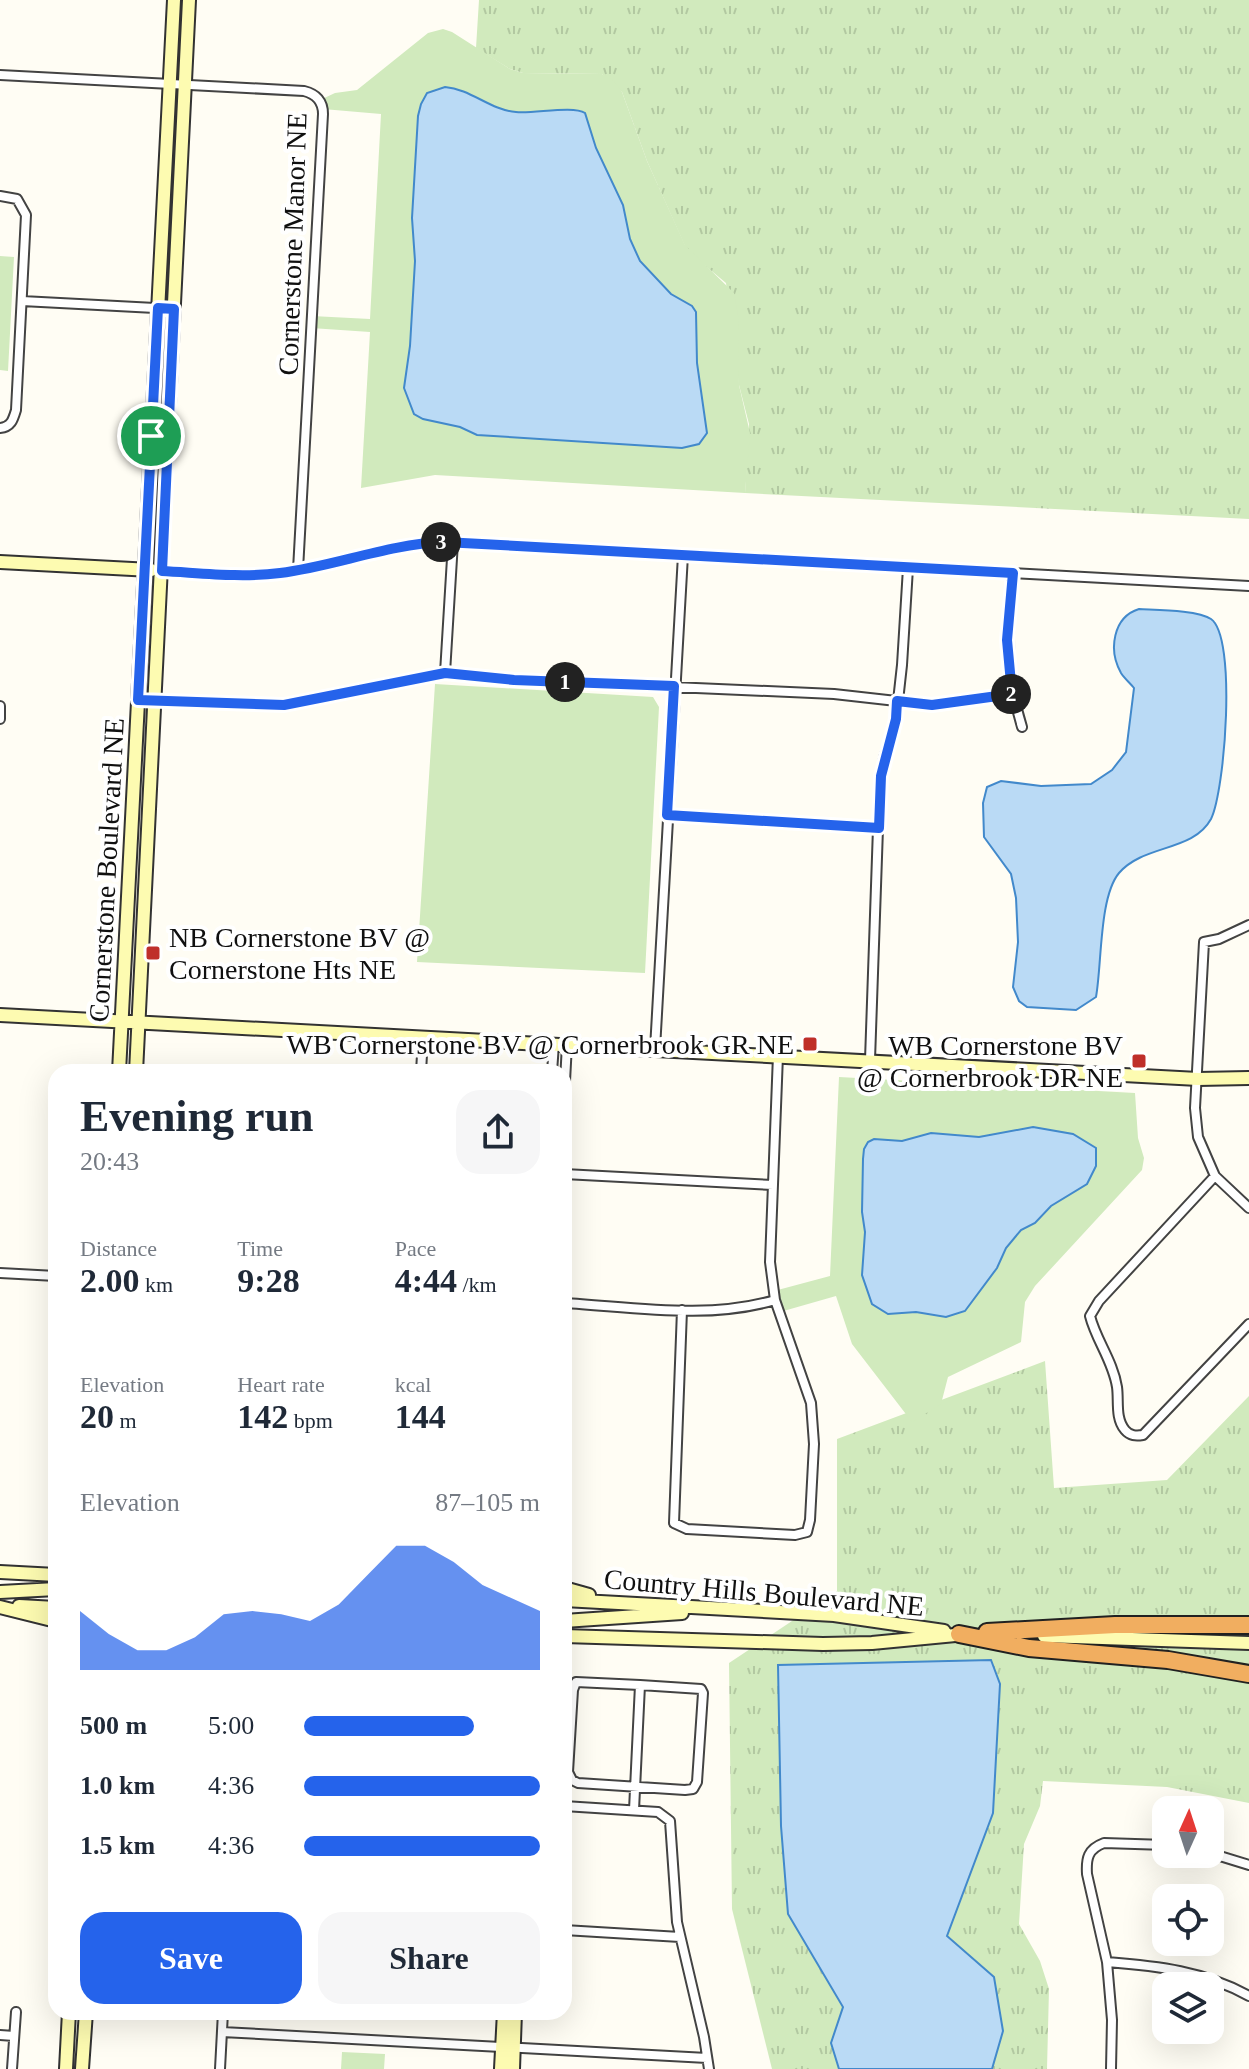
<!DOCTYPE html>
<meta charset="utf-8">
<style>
body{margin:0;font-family:Georgia,serif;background:#f6f6f7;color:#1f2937;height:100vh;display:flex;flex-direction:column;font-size:30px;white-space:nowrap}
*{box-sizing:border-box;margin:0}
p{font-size:26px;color:#747a83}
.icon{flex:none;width:44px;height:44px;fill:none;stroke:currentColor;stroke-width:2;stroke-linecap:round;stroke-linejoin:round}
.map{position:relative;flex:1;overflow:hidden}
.drawer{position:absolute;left:48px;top:1064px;width:524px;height:956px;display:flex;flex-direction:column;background:#fff;border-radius:24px;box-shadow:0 8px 32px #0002}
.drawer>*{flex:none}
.needle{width:52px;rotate:3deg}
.controls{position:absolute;left:1152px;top:1796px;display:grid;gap:16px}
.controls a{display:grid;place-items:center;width:72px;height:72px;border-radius:16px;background:#fff;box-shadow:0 8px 32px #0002;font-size:40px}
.pin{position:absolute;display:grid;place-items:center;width:68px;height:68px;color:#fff;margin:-34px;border:4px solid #fff;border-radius:50%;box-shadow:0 2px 8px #0007}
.km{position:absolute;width:40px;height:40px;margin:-20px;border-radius:50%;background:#222;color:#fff;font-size:22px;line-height:40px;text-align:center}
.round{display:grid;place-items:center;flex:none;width:84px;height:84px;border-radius:24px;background:#f6f6f7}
.overview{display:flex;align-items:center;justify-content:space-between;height:136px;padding:0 32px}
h1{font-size:44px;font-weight:600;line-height:60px}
.metrics{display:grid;grid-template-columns:repeat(3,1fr);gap:12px;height:136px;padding:8px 32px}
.metrics div{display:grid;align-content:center}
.metrics b{font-size:34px;font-weight:600}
.metrics small{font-size:22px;font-weight:400}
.metrics p{font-size:22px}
.chart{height:224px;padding:16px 32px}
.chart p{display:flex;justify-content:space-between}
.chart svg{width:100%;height:144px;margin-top:8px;fill:#2563eb;opacity:.7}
.cta{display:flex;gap:16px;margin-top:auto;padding:16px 32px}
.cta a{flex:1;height:92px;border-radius:24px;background:#2563eb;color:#fff;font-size:32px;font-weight:600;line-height:92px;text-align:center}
.cta a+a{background:#f6f6f7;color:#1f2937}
ul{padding:0 32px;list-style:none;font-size:26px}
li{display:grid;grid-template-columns:128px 96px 1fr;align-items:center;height:60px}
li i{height:20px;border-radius:10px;background:#2563eb}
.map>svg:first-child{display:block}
.grass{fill:url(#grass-tufts)}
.park{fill:#d1eabd}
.water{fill:#badaf5;stroke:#4289cb;stroke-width:2}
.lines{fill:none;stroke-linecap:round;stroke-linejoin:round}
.street-casing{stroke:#434343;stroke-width:12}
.secondary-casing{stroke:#323232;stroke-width:16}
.highway-casing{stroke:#212121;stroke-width:20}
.street{stroke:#fff;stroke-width:8}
.secondary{stroke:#fdfbb1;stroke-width:12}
.highway{stroke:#f1ae60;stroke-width:16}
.route-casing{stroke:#fff;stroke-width:16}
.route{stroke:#2563eb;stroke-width:10}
.poi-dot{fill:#bf2f2a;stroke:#fff;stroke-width:3}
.labels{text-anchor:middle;stroke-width:8;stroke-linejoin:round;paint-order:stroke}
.street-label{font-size:28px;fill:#101010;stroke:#fff}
.poi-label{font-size:28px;fill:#101010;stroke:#fff;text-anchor:end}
</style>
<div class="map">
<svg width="1249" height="2069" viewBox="0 0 1249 2069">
<defs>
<pattern id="grass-tufts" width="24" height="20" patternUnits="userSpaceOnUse" patternTransform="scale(2)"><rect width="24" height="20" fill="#d1eabd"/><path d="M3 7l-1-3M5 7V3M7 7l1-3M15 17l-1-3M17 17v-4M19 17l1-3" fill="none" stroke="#b2c8a1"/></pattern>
</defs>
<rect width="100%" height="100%" fill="#fffdf4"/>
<!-- grass -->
<path class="grass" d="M479,0h770v519l-504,-26 4,-69 -10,-39 -13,-102 -30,-25 -11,-12 -38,-85 -25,-69 -20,-18 -79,-1 -13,-4 -34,-21z
M1045,1361l9,127 113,-8 82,-84v407l-82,-16 -124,-6 -3,25 -16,38 -5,80 21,37 9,28 -2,80h-275l-40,-160 -3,-246 108,-72v-152z"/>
<!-- park -->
<path class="park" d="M443,29l9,3 58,37 13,4 79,1 12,7 8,11 25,69 38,84 49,48 4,22 1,70 11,48 -5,60 -310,-18 -74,13 9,-156 -59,-4 1,-12 58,3 11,-205 -58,-5 -3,-9 15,-7 22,-3 71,-57z
M0,256l14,1 -6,114 -8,-1z
M435,684l218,13 6,10 -14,266 -228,-11z
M839,1077l296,16 3,45 6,20 -2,12 -107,116 -10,16 -4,40 -73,35 -7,27 -29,18 -60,-78 -16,-48 -56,16 -6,-21 56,-15z
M342,2052l43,2 -1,15h-43z"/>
<!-- water -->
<path class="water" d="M445,87c26,2 45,23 71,25 18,2 57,-7 69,1l11,35 27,57 7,34 10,22 31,33 21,12 4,6 1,51 10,70 -8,11 -17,4 -205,-13 -17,-8 -37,-8 -9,-5 -10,-26 6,-42 5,-85 -3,-43 6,-102 3,-12 6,-11z
M1139,609c17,1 59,1 72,10 26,18 14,172 0,200 -18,33 -67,25 -92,54 -20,24 -17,91 -23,124l-20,13 -49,-3 -8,-6 -6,-14 5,-45 -2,-44 -5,-24 -27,-37 -1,-34 4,-16 14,-6 40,5 50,-2 21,-14 14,-18 8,-64c-4,-5 -10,-10 -13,-15 -13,-23 -8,-56 18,-64z
M1033,1127l40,7 23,14v18l-9,18 -36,22 -16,17 -14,7 -15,18 -9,20 -32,43 -19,6 -30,-5 -28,2 -16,-10 -10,-29 3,-43 -3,-20 1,-53 1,-10 4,-7 6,-3 28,2 29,-8 48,4z
M991,1660l9,24 -7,129 -46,123 47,41 9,54 -11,38h-153l-8,-26 12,-36 -55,-93 -7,-88 -3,-161z"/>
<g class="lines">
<!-- street casing -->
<g class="street-casing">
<path id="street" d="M0,75l304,16c12,3 19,10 19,23l-25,456
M0,196l17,3 9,16 -10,195c-3,10 -5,17 -16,18
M22,301l152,8
M162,571c39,2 79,7 118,2 56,-8 108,-29 164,-31l805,44
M1013,573c-6,54 -7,103 9,154
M445,673l8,-131
M138,700l146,5 161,-32 69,7 320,14 98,11 80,-11
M0,706v13
M667,815l212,13
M1249,925l-30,14 -15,3 -9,166 3,29 17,39 34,32
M655,1049l28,-494
M870,1060l9,-261 5,-41 12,-39 6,-54 6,-97
M421,1072l2,-35
M552,1072l2,-28
M564,1100l3,-56
M564,1174l209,11
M1215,1176l-116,125 -9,15c6,24 23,45 27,71 2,14 -2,31 8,43 5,6 11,6 18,5l106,-111
M0,1273l56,3
M564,1303c69,4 144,17 211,-3
M682,1310l-8,213 13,6 108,6 12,-3 3,-12 4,-76 -3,-41 -36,-103 -5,-38 8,-207
M564,1806l94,6 12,9 7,101 27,115 5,32
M634,1810l6,-125 61,4 2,4 -6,89 -4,7 -8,1 -107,-7 -6,-3 -4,-8 5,-82 3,-8 64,3
M1210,1853l39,12
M564,1930l116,7
M1107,1962c51,4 97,9 142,34
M222,2032l485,26
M0,2035l14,1
M12,2069l4,-57
M220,2069l3,-57
M1111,2069l1,-49 -5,-58 -20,-88c-1,-16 1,-25 17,-31l62,2"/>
</g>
<!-- secondary casing -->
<g class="secondary-casing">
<path id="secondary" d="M0,562l151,8
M0,1015l1198,64 51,-1
M119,1072l55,-1072
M136,1072l53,-1072
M0,1572l56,3
M564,1588l25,7
M0,1592l56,-3
M564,1600l270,15 110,16
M19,1606l37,2
M0,1607l56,14
M564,1621l118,-8
M564,1636l259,8 49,-1 94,-9
M1044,1636l205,7
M66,2069l3,-57
M82,2069l4,-57
M501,2069l3,-57
M513,2069l2,-57"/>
</g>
<!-- highway casing -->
<g class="highway-casing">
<path id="highway" d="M987,1632l128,-7h134
M959,1634l70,14 139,12 81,14"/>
</g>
<!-- street -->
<use href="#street" class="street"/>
<!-- secondary -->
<use href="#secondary" class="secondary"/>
<!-- highway -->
<use href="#highway" class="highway"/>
</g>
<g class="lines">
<!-- route casing -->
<g class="route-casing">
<path id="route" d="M158,308l16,1 -12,262c39,2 79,7 118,2 55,-7 108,-29 164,-31l569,31 -6,67 5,54 -80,11 -35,-4 -1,18 -15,57 -2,52 -212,-13 7,-129 -160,-6 -69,-7 -161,32 -146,-5z"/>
</g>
<!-- route -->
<use href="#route" class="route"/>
</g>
<!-- markers -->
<g class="poi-dot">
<rect x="145" y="945" width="16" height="16" rx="4"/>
<rect x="802" y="1036" width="16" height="16" rx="4"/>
<rect x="1131" y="1053" width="16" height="16" rx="4"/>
</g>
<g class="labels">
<!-- street labels -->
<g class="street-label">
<text transform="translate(292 244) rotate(-88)" y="10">Cornerstone Manor NE</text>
<text transform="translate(106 870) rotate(-87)" y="10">Cornerstone Boulevard NE</text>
<text transform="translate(764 1592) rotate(5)" y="10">Country Hills Boulevard NE</text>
</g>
<!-- poi labels -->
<g class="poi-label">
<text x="169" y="947" text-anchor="start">NB Cornerstone BV @<tspan x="169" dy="32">Cornerstone Hts NE</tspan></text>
<text x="794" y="1054">WB Cornerstone BV @ Cornerbrook GR NE</text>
<text x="1123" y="1055">WB Cornerstone BV<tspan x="1123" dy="32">@ Cornerbrook DR NE</tspan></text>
</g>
</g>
</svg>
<div class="controls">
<a><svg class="needle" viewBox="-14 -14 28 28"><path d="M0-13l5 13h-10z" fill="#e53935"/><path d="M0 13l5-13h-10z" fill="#747a83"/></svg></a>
<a><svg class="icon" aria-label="locate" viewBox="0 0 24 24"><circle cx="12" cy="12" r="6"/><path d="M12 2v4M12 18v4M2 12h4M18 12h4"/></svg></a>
<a><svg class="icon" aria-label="layers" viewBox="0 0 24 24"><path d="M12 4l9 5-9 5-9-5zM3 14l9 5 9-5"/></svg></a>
</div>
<div class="pin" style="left:151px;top:436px;background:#1e9e55"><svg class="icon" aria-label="arrive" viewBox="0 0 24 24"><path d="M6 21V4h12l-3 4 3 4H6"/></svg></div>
<b class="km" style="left:565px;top:682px">1</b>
<b class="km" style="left:1011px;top:694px">2</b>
<b class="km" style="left:441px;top:542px">3</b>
<section class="drawer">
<div class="overview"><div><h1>Evening run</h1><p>20:43</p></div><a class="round"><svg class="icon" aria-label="share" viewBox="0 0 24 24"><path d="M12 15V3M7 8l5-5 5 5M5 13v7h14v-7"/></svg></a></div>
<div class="metrics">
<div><p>Distance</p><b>2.00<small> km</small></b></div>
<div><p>Time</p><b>9:28</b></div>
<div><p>Pace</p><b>4:44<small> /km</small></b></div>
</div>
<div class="metrics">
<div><p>Elevation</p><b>20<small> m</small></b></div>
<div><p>Heart rate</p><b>142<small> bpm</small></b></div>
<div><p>kcal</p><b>144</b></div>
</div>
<div class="chart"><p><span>Elevation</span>87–105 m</p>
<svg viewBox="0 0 160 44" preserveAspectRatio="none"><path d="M0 44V26L10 33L20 38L30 38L40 34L50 27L60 26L70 27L80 29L90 24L100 15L110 6L120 6L130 11L140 18L150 22L160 26V44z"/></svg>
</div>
<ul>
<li><b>500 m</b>5:00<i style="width:72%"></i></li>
<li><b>1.0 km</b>4:36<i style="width:100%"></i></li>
<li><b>1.5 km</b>4:36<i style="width:100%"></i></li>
</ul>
<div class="cta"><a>Save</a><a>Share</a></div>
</section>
</div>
